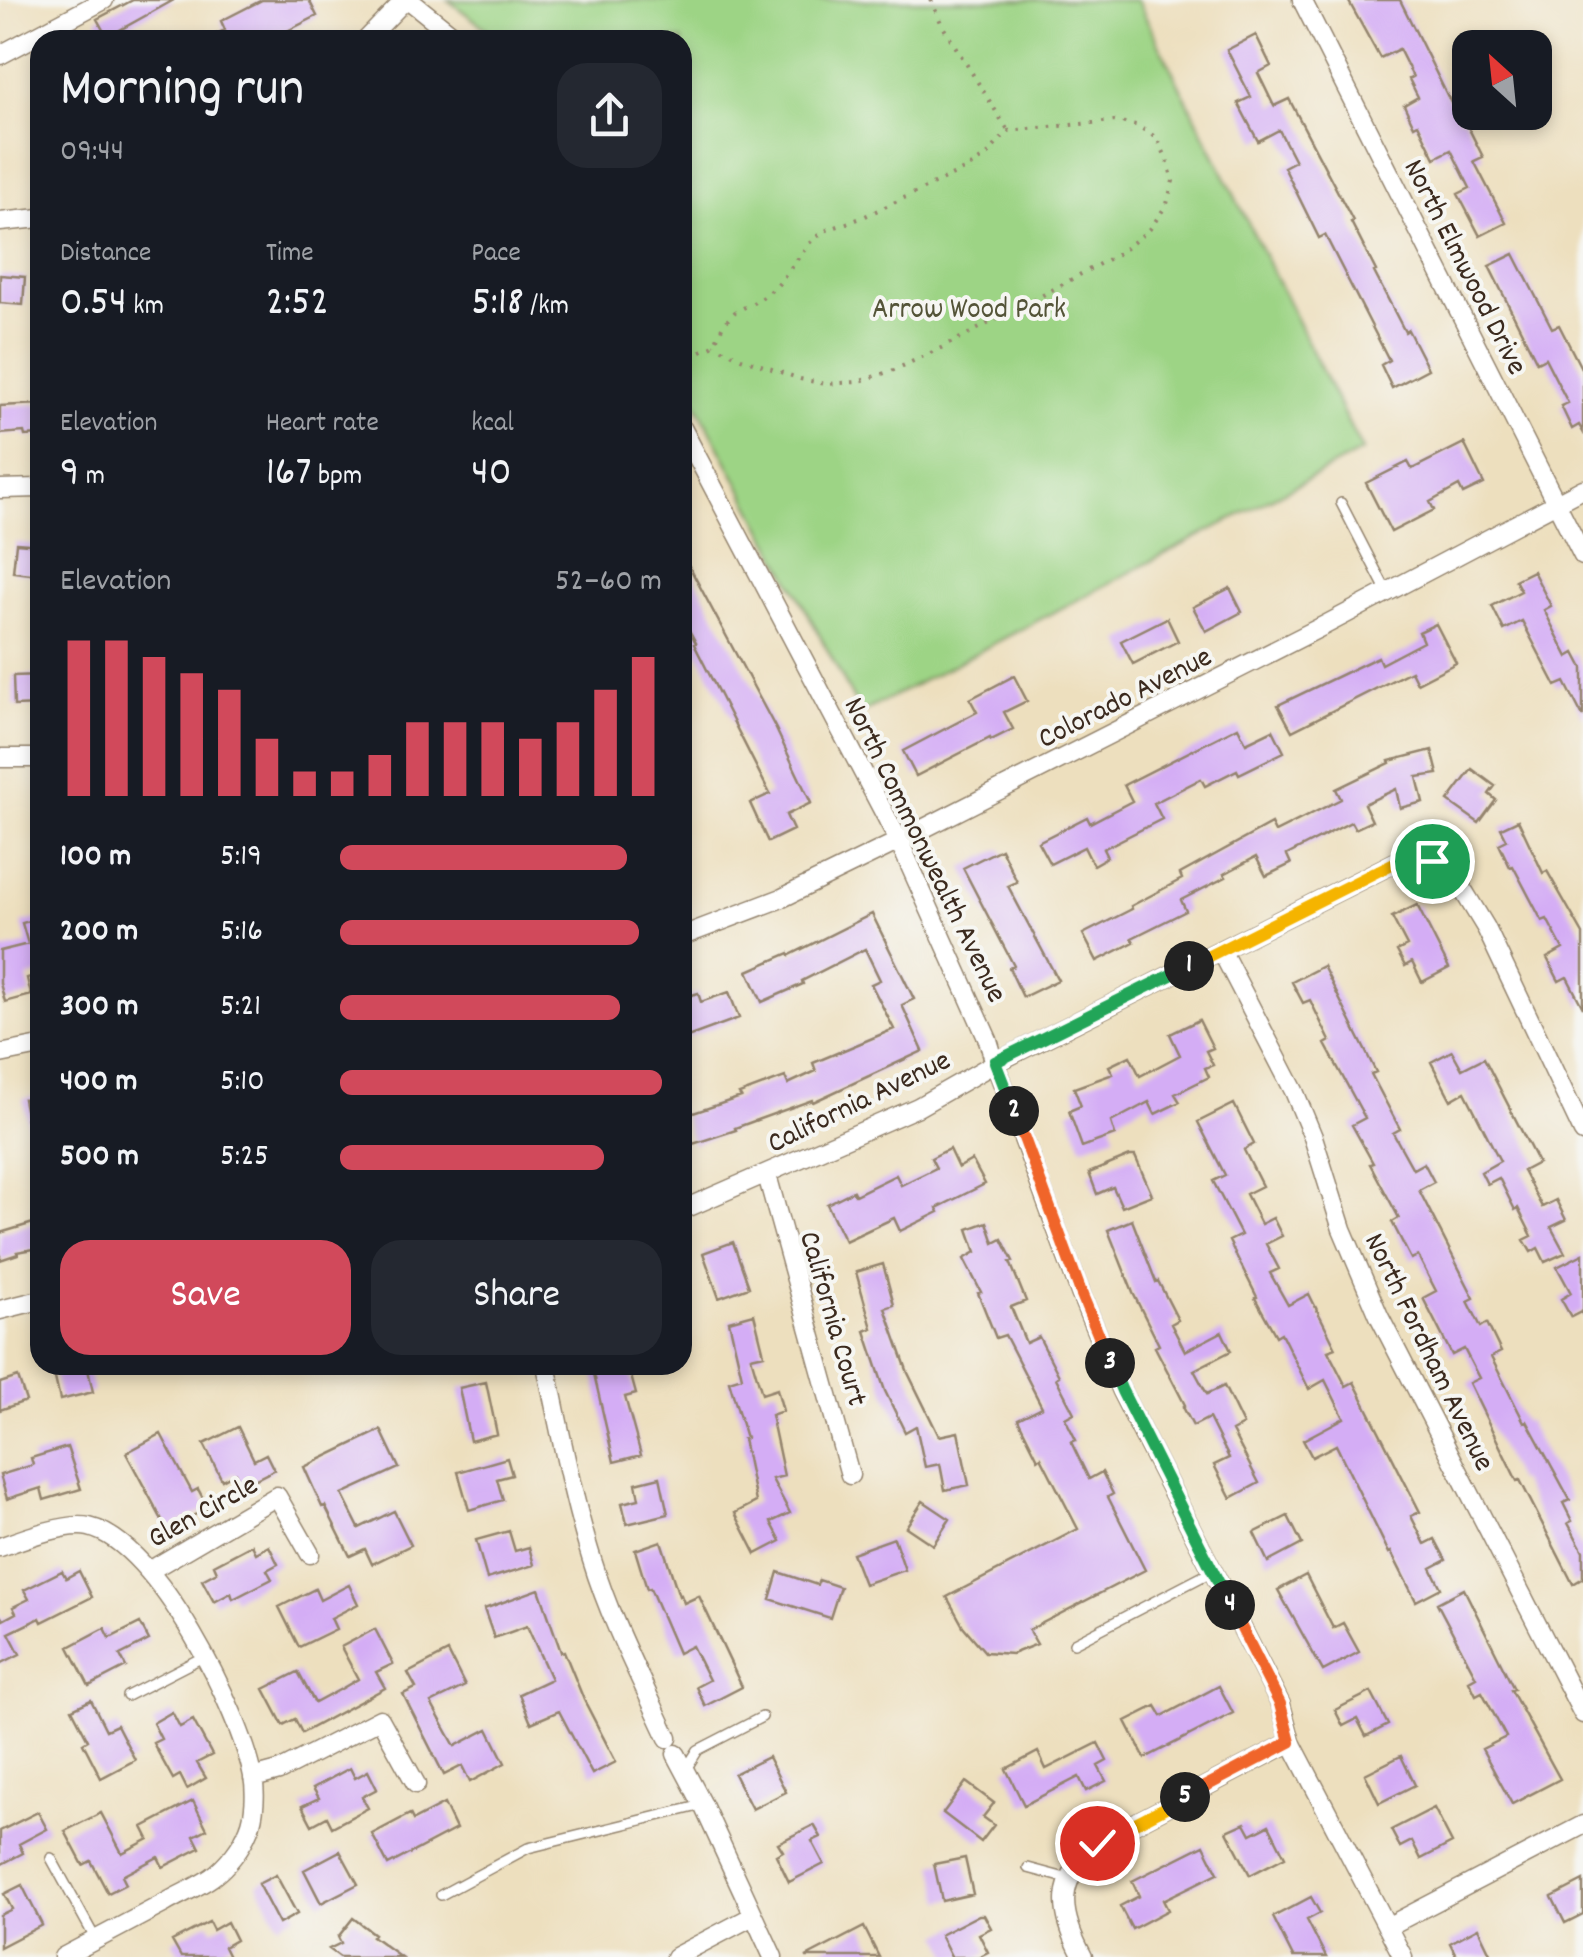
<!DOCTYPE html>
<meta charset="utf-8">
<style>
body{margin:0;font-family:Dekko,sans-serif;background:#242831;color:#f1f3f6;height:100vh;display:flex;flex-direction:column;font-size:38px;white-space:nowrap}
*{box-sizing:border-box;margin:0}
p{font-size:32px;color:#9ea1a6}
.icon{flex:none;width:55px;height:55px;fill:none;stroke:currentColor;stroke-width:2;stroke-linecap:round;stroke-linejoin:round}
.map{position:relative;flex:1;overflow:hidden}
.drawer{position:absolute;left:30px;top:30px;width:662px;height:1345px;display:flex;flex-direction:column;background:#171b24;border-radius:30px;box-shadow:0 5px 15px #0003}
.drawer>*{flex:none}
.needle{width:65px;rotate:333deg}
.controls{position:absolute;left:1452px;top:30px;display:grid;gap:20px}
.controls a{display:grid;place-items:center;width:100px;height:100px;border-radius:20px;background:#171b24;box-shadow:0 5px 15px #0003;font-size:50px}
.pin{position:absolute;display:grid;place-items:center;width:85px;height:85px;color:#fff;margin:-42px;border:5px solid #fff;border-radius:50%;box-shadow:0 2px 10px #0007}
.km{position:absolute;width:50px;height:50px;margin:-25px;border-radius:50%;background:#222;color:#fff;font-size:28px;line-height:50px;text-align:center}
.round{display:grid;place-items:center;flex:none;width:105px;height:105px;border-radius:30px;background:#242831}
.overview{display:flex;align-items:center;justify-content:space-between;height:170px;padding:0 30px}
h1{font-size:55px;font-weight:600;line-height:75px}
.stats{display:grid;grid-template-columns:repeat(3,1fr);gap:15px;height:170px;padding:10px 30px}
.stats div{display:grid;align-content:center}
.stats b{font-size:42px;font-weight:600}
.stats small{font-size:28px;font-weight:400}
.stats p{font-size:28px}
.chart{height:280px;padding:20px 30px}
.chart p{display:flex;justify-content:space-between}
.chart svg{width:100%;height:180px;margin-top:10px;stroke:#d1495b;stroke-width:6}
.cta{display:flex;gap:20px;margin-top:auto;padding:20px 30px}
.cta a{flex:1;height:115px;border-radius:30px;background:#d1495b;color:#fff;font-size:40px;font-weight:600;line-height:115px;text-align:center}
.cta a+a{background:#242831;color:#f1f3f6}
ul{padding:0 30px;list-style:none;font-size:32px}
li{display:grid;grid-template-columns:160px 120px 1fr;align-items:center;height:75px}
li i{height:25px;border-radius:12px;background:#d1495b}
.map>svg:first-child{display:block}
.green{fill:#9dd485;stroke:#6c7f52;stroke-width:2.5}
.building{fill:#d4adf5}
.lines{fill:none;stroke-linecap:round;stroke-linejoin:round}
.service-casing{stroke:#94846e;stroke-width:12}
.minor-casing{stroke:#94846e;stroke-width:21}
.path{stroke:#94846e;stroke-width:4;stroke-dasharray:2.5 8;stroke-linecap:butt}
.service{stroke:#fff;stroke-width:9}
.minor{stroke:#fff;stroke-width:18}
.split-1-casing{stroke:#fff;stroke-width:20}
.split-2-casing{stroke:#fff;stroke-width:20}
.split-3-casing{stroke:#fff;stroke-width:20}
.split-4-casing{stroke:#fff;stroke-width:20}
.split-5-casing{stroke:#fff;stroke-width:20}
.split-6-casing{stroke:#fff;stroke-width:20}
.split-1{stroke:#f5b400;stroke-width:12}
.split-2{stroke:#22a559;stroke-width:12}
.split-3{stroke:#f0652b;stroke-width:12}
.split-4{stroke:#22a559;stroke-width:12}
.split-5{stroke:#f0652b;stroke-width:12}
.split-6{stroke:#f5b400;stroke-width:12}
.labels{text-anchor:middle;stroke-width:8;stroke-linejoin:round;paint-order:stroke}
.street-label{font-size:30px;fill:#3b2a1e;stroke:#f6f6f2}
.park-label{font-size:30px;fill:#545438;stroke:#f6f6f2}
</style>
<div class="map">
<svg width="1583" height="1957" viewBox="0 0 1583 1957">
<rect width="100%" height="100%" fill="#f6f6f2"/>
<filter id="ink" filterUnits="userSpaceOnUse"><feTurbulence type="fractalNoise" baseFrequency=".01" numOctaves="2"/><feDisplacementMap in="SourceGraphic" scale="20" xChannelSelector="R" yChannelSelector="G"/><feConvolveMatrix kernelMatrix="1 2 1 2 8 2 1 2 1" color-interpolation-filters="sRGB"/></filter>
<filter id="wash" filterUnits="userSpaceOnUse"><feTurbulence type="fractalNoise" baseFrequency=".0048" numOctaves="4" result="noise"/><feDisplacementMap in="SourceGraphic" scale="40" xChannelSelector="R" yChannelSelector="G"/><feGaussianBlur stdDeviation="2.25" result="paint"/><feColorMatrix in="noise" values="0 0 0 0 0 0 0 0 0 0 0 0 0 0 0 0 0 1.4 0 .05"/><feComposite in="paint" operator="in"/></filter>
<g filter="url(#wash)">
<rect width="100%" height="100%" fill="#eddfbe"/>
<!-- green -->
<path class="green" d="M448,0h689l225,451 -501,262 -178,-334 -1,-339h-181z"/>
<g id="blocks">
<!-- building -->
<path class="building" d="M133,0h41l-67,37 -10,-18z
M262,0h47l8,16 -48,24h-65l21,-10 -4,-9z
M1348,0h52l59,119 4,-2 20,40 -9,4 32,62 -26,13 -22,-42 12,-6 -19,-38 -16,8 -17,-34 -4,2 -10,-21 14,-8 -9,-18 4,-2 -14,-28 -19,9z
M1256,35l15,31 -13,7 16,33 15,-7 64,122 -2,1 25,49 -2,1 31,60 3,-2 20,39 -36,19 -11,-23 8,-5 -64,-125 -6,3 -35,-71 11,-6 -16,-31 -21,11 -20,-38 13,-6 -24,-47z
M1514,254l38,74 7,-3 24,47v60l-4,-7 -7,4 -11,-23 7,-3 -23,-45 -8,4 -48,-96z
M0,275l25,2 -2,28 -23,-2z
M40,404v31l-15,1 -1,-4 -24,2v-28z
M1464,443l20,41 -21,10 -4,-8 -29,16 4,8 -43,22 -25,-49 42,-21 4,7z
M16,543l24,2v30l-27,-3z
M682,553l94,176 35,74 -25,12 7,15 -25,12 -18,-39 20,-9 -76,-150 2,-1 -14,-26z
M1533,571l18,35 -7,4 24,47 7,-4 8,15v49l-18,-35 -9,4 -34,-65 -18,9 -12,-24 29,-15 -6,-11z
M1230,588l12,24 -36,19 -13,-24z
M1167,618l11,23 -45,23 -12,-23z
M1436,624l20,39 -39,20 -6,-12 -119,60 -14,-26 100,-48 3,7 42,-22 -4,-10z
M40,675v30l-26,1 -1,-30z
M1014,676l13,25 -23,11 9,17 -22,11 -1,-2 -74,38 -13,-25 74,-39 -7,-13z
M1238,727l8,16 27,-13 11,22 -45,22 -2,-4 -32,16 -4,-7 -47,24 8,16 -59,30 4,8 -14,8 -9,-18 -34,17 -12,-22 49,-25 3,6 42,-22 -8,-16z
M1432,750l6,24 -21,3 6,25 -23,6 -4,-19 -32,15 8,17 -17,8 -4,-7 -64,33 4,9 -25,12 -10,-19 -32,17 2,3 -45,23 5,11 -54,27 2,4 -37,19 -14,-27 49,-25 -1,-3 51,-27 -2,-5 91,-50 4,8 66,-33 -5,-10 54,-26 -1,-2z
M1472,769l23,17 -6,8 7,6 -17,23 -31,-22z
M1518,820l25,53 4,-2 36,63v74l-16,-31 -8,4 -12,-23 16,-9 -16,-30 -5,2 -29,-55 -3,1 -11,-23 8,-4 -6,-12z
M1001,849l16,33 -9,4 50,94 -35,17 -14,-29 5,-2 -51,-98z
M1417,905l32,63 -27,14 -10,-20 -7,4 -8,-15 10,-5 -15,-29z
M872,914l42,85 -12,6 21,46 -110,51 -1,-2 -77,28 1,2 -43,14 -9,-28 57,-19 -2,-3 46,-17 3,7 28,-13 -3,-8 81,-34 -23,-45 9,-4 -15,-31 -63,32 1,3 -41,18 -14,-31 41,-18 1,2z
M40,918v56l-13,4 4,17 -26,7 -5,-19v-32l28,-7 -6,-21z
M1323,966l53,106 -5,2 29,55 -7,4 20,36 11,-6 10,19 -15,8 55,108 -6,3 13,26 6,-4 14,29 -10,5 33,65 3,-1 43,79 -7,3 9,18 -4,2 15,28v27l-10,6 -53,-104 -3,1 -48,-98 10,-5 -15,-29 -12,6 -29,-57 13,-7 -18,-35 -7,3 -19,-37 7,-4 -29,-54 3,-1 -21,-38 13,-7 -40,-74 5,-3 -20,-41 -7,3 -11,-21z
M729,992l10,26 -57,21v-41l16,-5 3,9z
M1199,1020l14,28 -7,3 7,14 -8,3 4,9 -34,17 5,8 -25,12 -6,-12 -38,20 4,13 -33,12 -13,-36 12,-5 -7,-18 39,-14 -4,-8 21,-10 10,20 40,-21 -10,-21z
M1452,1051l10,18 22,-11 54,105 -15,8 19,36 14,-7 10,20 -15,7 14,26 -20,9 -7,-14 -7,4 -7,-12 8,-4 -14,-28 -3,2 -16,-32 -12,6 -6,-12 19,-11 -35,-69 -14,8 -20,-38z
M40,1095v55l-7,1 -10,-52z
M1234,1104l20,40 -10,6 18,36 -16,8 15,30 12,-6 9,18 -16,8 13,25 -9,4 18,32 21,-11 27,54 -8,3 18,35 8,-4 66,130 -9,4 14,28 10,-5 11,21 -15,8 10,20 -25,13 -25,-49 -2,1 -53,-108 -24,12 -9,-17 41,-22 -19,-38 -16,9 -28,-56 -5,3 -21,-38 2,-1 -28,-56 12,-6 -28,-54 12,-6 -27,-53z
M949,1149l9,19 14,-8 13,24 -48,24 2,4 -39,19 -6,-13 -49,23 -18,-37 26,-13 2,4 41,-20 5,10 35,-17 -5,-10z
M1130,1156h5l17,39 -30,12 -9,-20 -16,7 -8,-21z
M1132,1220l24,62 2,-1 20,39 -7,4 14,27 37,-19 9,19 -37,19 13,24 17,-8 19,39 -11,6 27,52 -28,15 -17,-33 15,-7 -20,-40 -16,8 -10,-19 2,-2 -30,-58 4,-2 -26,-52 -25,-63z
M40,1221v27l-23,4 1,2 -18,6v-27z
M987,1222l7,21 8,-4 11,22 -3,1 16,39 -15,6 15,36 13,-6 20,39 -3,2 18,35 -9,5 11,22 -5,2 18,37 13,-7 11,22 -5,3 37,73 -116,60 8,14 -25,10 -27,-2 -22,-26 -16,-29 131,-68 -37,-72 -3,2 -20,-40 24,-12 -37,-72 -9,3 -18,-45 3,-1 -17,-33 12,-7 -8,-23z
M733,1242l16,45 -30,11 -16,-45z
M1583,1254v62l-2,-4 -10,5 -10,-18 10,-6 -14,-26z
M883,1264l11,41 -9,3 23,65 31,63 19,-4 11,53 -24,5 -5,-26 -15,3 -9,-41 -11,6 -20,-41 -20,-60 7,-3 -16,-56z
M754,1314l10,40 -13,3 11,37 15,-5 6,22 -12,4 13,61 -12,3 18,34 -19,9 10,19 -25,13 -21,-41 21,-11 -13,-63 3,-1 -17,-57 13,-4 -13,-56z
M52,1365h35l6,27 -33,8z
M592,1365h36l8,29 -11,3 16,58 -27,7z
M18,1377l8,24 -26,9v-27z
M486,1382l11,52 -27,7 -11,-53z
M238,1427l16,33 12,-6 8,16 -32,16 -7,-13 -13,7 -18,-36z
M381,1430l18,38 -57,26 17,34 35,-17 17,34 -39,19 -7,-15 -15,7 -25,-50 -3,1 -18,-40z
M161,1434l31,58 6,-3 10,19 -41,21 -41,-76z
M67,1447l14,42 -37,11 -3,-12 -34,11 -7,-24 33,-10 -2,-7z
M507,1458l5,17 -15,4 6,21 -34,10 -11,-38z
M660,1477l8,37 -41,10 -5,-21 17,-4 -3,-16z
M923,1501l27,18 -17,26 -27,-18z
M1288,1516l14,28 -34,18 -14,-29z
M509,1531l6,20 14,-4 5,18 -47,14 -11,-39z
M894,1538l11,32 -41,14 -12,-31z
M661,1541l18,55 2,-1 3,8 15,-7 43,91 -37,19 -9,-19 13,-7 -17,-34 -14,7 -28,-65 -3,1 -12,-39z
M252,1545l4,8 13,-7 9,18 -11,6 5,9 -39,20 -2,-6 -17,9 -12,-22 15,-8 -3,-7z
M62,1571l4,7 13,-7 13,26 -50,25 -2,-4 -31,15 11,21 -20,10v-49l3,5 13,-7 -3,-6 16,-8 -5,-9z
M778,1572l39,13 2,-5 21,7 -10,31 -60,-19z
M1306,1575l27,53 10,-5 16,29 -36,19 -45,-81z
M349,1585l9,19 -27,14 5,11 -37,18 -20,-40 36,-18 5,11z
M539,1589l22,63 3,-1 20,49 32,62 -24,12 -33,-63 -28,12 -12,-29 32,-15 -24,-53 -33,12 -10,-29z
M1464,1589l50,100 -3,1 49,89 -48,25 -30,-55 24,-12 -24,-45 -6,3 -7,-14 7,-4 -39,-74z
M140,1623l9,17 -29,15 6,12 -37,19 -20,-39 36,-19 5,10z
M375,1629l18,35 -17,8 9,16 -83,45 -7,-14 -12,6 -19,-36 34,-17 17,31 26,-14 17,-10 -17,-32z
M448,1652l17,34 -34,17 24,43 33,-17 17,34 -35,19 -8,-16 -18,9 -41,-81 13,-6 -8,-15z
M1219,1686l14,27 -88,45 -19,-37 30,-15 6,10z
M1371,1692l17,33 -22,11 -9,-17 -14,7 -8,-16z
M91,1700l15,30 11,-5 18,35 -34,18 -18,-35 5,-3 -16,-31z
M172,1712l8,15 13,-7 19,35 -15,8 9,15 -19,11 -7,-14 -7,4 -20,-36 8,-4 -8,-16z
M1098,1743l9,18 -9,5 8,15 -20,10 -7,-14 -55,28 -18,-36 32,-17 8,17z
M1401,1756l14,29 -36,18 -14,-29z
M768,1757l18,35 -34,17 -18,-35z
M350,1768l5,10 13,-7 9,18 -15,8 6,11 -36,19 -5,-10 -15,8 -10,-19 17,-8 -6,-10z
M966,1782l28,21 -11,14 11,8 -13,17 -38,-29z
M193,1801l14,28 -13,7 6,12 -37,19 -5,-10 -36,19 4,8 -18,9 -17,-32 -8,4 -18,-34 36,-18 21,40 27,-14 -6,-12z
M444,1804l12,25 -68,36 -16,-31 38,-20 3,6z
M1434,1808l18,35 -31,16 -9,-18 -12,6 -9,-17z
M38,1812l9,17 -28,15 4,9 -23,12v-34z
M1245,1823l6,11 18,-9 16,32 -35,18 -23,-44z
M814,1825l7,12 -9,4 12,23 -35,18 -13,-27 7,-4 -5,-8z
M1204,1845l14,28 -55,27 5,10 -36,19 -12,-23 19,-10 -7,-15z
M340,1851l18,33 -37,19 -17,-33z
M965,1858l8,36 -31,7 -8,-37z
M276,1875l21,39 -18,10 -21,-40z
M1583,1881v33l-18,9 -13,-26z
M22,1885l20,40 -42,22v-32l12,-6 -8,-15z
M1311,1897l9,16 -13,7 19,37h-33l-20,-40z
M979,1915h5l7,13 -12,6 9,18 -10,5h-27l-11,-22z
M353,1918l21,16 -2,2 29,21h-61l-11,-8 12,-6 -3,-6z
M209,1922l4,8 14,-8 9,18 -12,7 5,10h-48l-9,-16z
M864,1927l15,30h-73z
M1478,1928l14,29h-35l-7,-14z"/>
</g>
</g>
<g filter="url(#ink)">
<use href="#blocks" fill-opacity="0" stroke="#94846e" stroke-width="2.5"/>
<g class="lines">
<!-- service casing -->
<g class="service-casing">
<path id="service" d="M1341,503l46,89
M1074,1643l139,-72
M127,1696l76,-39
M686,1769l12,-19 64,-33
M51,1858l45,82
M1028,1868l41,11
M441,1895l87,-47 175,-43"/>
</g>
<!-- minor casing -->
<g class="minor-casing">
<path id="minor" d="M409,0l50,40
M1302,0l281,556
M366,40l39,-40
M0,55l104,-55
M0,222l40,-4
M682,428l217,413 89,199 7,23 86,232 40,96 160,314 10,37 112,215
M0,489l40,-1
M0,758h40
M682,936l100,-38 117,-57 426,-216 258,-136
M1221,950l73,141 19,46 29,92 37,87 204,398
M0,1054l40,-8
M767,1175l83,300
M682,1210l236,-103 77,-44 407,-204 17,-2 29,10 9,13 29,48 97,204
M0,1310l40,-10
M546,1365c14,65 26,132 46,195 19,62 49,119 76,178
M0,1547c22,-8 67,-25 89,-20 69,16 151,185 164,249 3,16 2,39 -4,53 -7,18 -22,37 -37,48 -14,10 -32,17 -47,26 -34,18 -68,36 -102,54
M149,1571l128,-75 33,58
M676,1754l27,51 70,152
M253,1778l26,-7 101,-52 36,65
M1387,1927l196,-102
M675,1957l78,-41
M1083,1957c-25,-47 -27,-76 14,-114l194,-101"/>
</g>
<!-- path -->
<path class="path" d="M931,0l11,25 65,104
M682,360l32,-15 9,-20 12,-13 26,-13 16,-13 35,-46 15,-10 34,-12 105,-49 21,-14 21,-24 106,-10 22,4 21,13 10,21 6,22 -6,23 -17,25 -29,23 -89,49 -93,48 -45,21 -37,12 -31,2 -26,-5 -59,-21 -27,-13"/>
<!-- service -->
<use href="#service" class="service"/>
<!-- minor -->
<use href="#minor" class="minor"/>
</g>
</g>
<g class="lines" filter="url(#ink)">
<!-- split-1 casing -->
<g class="split-1-casing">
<path id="split-1" d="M1189,966l213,-107 17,-2 13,4"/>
</g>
<!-- split-2 casing -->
<g class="split-2-casing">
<path id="split-2" d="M1014,1111l-19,-49 194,-96"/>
</g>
<!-- split-3 casing -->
<g class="split-3-casing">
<path id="split-3" d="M1014,1111l68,184 28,68"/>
</g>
<!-- split-4 casing -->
<g class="split-4-casing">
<path id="split-4" d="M1110,1363l12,28 108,214"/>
</g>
<!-- split-5 casing -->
<g class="split-5-casing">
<path id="split-5" d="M1185,1797l105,-55 -10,-38 -50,-99"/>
</g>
<!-- split-6 casing -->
<g class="split-6-casing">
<path id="split-6" d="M1097,1843l88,-46"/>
</g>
<!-- split-1 -->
<use href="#split-1" class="split-1"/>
<!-- split-2 -->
<use href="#split-2" class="split-2"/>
<!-- split-3 -->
<use href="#split-3" class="split-3"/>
<!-- split-4 -->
<use href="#split-4" class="split-4"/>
<!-- split-5 -->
<use href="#split-5" class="split-5"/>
<!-- split-6 -->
<use href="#split-6" class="split-6"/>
</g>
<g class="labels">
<!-- street labels -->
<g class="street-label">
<text transform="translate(1467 266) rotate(63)" y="10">North Elmwood Drive</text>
<text transform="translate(1124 696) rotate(-27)" y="10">Colorado Avenue</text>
<text transform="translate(927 849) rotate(64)" y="10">North Commonwealth Avenue</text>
<text transform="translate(858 1100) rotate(-26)" y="10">California Avenue</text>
<text transform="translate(835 1318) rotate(74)" y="10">California Court</text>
<text transform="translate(1431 1351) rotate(64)" y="10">North Fordham Avenue</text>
<text transform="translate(202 1510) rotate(-29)" y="10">Glen Circle</text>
</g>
<!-- park labels -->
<g class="park-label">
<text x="969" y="317">Arrow Wood Park</text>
</g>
</g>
</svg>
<div class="controls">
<a><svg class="needle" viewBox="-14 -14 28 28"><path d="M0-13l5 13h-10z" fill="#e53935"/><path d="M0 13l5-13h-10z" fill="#9ea1a6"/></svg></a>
</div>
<div class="pin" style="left:1432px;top:861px;background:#1e9e55"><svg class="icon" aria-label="arrive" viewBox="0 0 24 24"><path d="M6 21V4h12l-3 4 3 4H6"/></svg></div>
<div class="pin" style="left:1097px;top:1843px;background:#d93025"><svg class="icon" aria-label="check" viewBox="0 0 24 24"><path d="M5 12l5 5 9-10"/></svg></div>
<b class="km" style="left:1189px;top:966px">1</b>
<b class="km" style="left:1014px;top:1111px">2</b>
<b class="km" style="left:1110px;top:1363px">3</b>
<b class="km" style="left:1230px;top:1605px">4</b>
<b class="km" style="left:1185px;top:1797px">5</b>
<section class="drawer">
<div class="overview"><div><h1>Morning run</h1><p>09:44</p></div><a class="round"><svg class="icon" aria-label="share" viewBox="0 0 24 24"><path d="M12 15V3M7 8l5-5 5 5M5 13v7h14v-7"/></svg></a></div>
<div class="stats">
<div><p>Distance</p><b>0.54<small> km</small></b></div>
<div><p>Time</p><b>2:52</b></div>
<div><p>Pace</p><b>5:18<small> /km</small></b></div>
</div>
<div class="stats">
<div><p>Elevation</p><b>9<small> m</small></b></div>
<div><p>Heart rate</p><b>167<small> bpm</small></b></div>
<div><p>kcal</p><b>40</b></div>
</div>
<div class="chart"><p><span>Elevation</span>52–60 m</p>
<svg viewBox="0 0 160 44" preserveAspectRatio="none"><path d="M5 44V6M15 44V6M25 44V10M35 44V14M45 44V18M55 44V30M65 44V38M75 44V38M85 44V34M95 44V26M105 44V26M115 44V26M125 44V30M135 44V26M145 44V18M155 44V10"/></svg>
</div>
<ul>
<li><b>100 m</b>5:19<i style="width:89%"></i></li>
<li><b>200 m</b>5:16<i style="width:93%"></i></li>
<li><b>300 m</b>5:21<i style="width:87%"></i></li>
<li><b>400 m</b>5:10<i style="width:100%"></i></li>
<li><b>500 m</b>5:25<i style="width:82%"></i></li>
</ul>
<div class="cta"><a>Save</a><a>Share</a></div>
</section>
</div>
